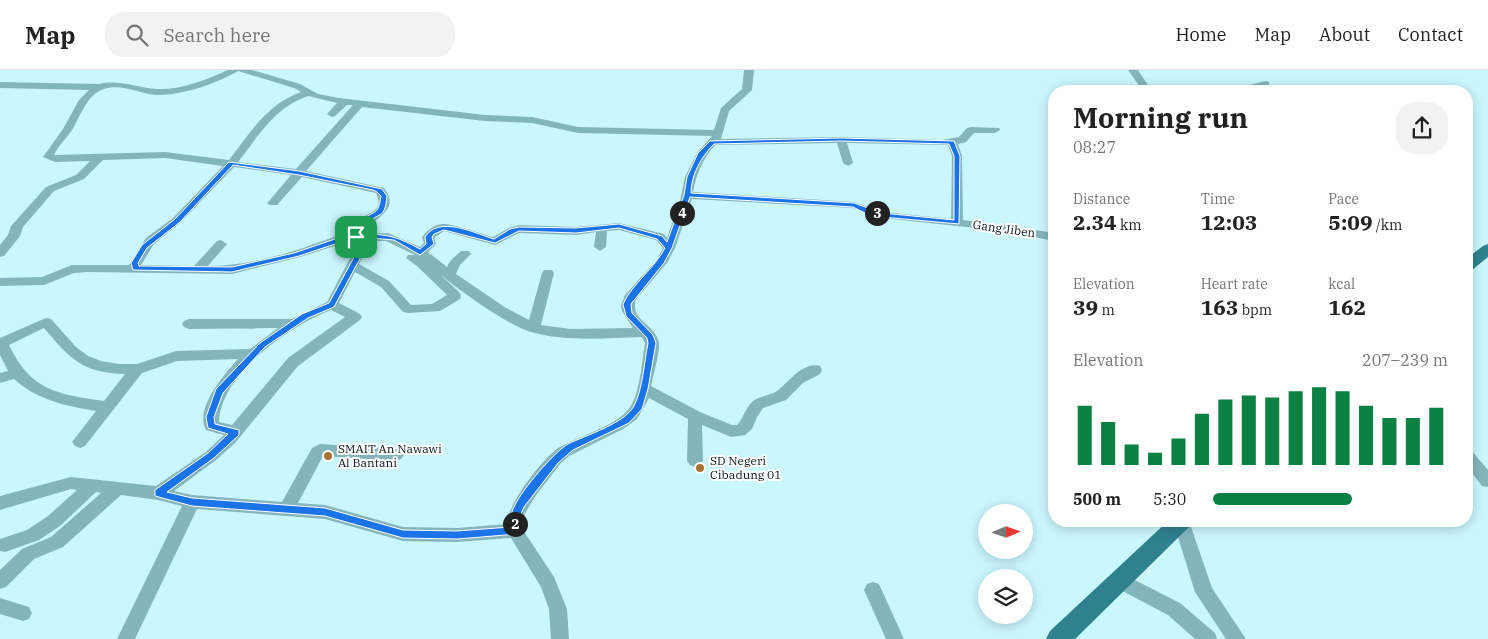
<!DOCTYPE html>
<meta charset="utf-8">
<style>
body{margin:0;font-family:"IBM Plex Serif",serif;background:#f2f2f2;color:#222;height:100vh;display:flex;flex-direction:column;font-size:19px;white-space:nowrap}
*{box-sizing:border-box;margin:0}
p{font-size:16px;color:#767676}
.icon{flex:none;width:28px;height:28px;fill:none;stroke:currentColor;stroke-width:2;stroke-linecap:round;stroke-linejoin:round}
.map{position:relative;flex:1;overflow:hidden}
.side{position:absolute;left:1048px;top:15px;width:425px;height:442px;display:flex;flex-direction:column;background:#fff;border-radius:20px;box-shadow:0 2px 12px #0003}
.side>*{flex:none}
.needle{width:32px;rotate:88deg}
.tools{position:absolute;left:978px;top:434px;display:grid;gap:10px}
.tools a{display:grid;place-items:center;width:55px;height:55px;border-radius:50%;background:#fff;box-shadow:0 2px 12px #0003;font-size:25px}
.pin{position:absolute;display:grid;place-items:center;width:42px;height:42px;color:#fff;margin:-21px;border-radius:10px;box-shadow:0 2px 8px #0006}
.km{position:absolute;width:25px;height:25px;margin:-12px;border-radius:50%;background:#222;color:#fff;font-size:14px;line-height:25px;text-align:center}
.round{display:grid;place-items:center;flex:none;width:52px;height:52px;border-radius:20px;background:#f2f2f2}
.overview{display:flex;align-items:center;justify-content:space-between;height:85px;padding:0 25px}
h1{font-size:28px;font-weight:700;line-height:38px}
.metrics{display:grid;grid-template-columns:repeat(3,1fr);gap:8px;height:85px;padding:5px 25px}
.metrics div{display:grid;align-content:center}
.metrics b{font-size:21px;font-weight:700}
.metrics small{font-size:14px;font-weight:400}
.metrics p{font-size:14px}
.chart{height:140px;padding:10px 25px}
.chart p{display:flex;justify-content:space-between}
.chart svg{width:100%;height:90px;margin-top:5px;stroke:#0b8043;stroke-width:6}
ul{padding:0 25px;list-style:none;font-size:16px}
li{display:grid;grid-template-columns:80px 60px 1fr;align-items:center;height:38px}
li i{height:12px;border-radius:6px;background:#0b8043}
header{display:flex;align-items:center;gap:30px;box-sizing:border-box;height:70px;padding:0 25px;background:#fff;border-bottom:1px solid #e0e0e0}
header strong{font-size:24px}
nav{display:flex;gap:28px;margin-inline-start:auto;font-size:18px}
.search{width:350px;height:45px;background:#f2f2f2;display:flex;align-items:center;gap:12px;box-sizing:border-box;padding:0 18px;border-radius:20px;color:#767676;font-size:19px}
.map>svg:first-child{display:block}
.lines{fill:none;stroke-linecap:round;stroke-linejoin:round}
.minor{fill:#84b5bd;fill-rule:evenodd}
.major{fill:#2e818d;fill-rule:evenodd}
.route{fill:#1a73e8;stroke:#fff;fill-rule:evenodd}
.poi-dot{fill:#a9712f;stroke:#fff;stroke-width:2}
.labels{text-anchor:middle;stroke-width:4;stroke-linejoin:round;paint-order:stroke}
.street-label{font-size:12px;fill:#06171a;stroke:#fff}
.poi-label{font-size:12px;fill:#06171a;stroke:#fff;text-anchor:start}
</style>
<header>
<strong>Map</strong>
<div class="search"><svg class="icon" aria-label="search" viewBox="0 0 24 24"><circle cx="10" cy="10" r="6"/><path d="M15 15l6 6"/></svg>Search here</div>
<nav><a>Home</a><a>Map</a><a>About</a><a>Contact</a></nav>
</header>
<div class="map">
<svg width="1488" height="569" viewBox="0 0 1488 569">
<rect width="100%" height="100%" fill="#caf6fe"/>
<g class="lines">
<!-- minor -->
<path class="minor" d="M228,0h24l48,14 18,10 21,4 146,17 47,2 46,10 136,3 7,-22 21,-19 2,-19h10l-2,20 -23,21 -8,28 120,-2 101,3 17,-3 8,-9 4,-1 28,1 1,2 -5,3h-21l-8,9 -8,2 4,12 1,64 41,5 50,8v8l-50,-10 -122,-13 -29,-10 -161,-9 -17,49 -8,15 -31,36c-7,22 20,25 23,44 1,10 -6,32 -8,43l49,26 32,13h5c6,-6 8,-16 15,-23 6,-6 18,-6 25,-11 12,-9 26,-30 43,-25l2,4 -2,4 -17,9 -17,17 -23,8 -6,9 -5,12 -7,6 -14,2 -29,-12 1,36 -3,4 -5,2 -5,-2 -3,-4 1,-42 -39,-21 -12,21 -14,10 -54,27 -9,8 -26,34 -11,19v13l31,47 13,32 2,30h-18l-2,-30 -8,-22 -30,-49 -54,4 -54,-1 -78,-22 -128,-10 -62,130h-18l65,-133 -24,-6 -37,-5 -58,52 -29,12 -28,28 -6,2v-19l22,-21 29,-12 50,-44 -5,-1 -36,34 -21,14 -34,12 -5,-1v-12l27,-9 21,-14 29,-26 -6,-1 -71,21v-14l71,-19 85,9 50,-34 18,-17 -18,-5c-12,-22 19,-56 32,-71l-61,2 -35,12 -57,73 -5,2 -5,-2 -3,-4 24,-31c-30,-5 -59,-11 -82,-32l-14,4v-10l8,-2 -8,-16v-17l46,-20 5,1 25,28 12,9 13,5 18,3h18l39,-13 74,-2 28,-21 -89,1 -5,-2 -2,-3 2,-3 5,-2h103l35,-17 32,-61 -12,1 -47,15 -68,17 -144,-2 -14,1 -30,12 -44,1v-8l42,-1 30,-12h57l17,-27 27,-20 50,-52 -58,-8 -62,2 -19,19 -30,12 -31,36 -3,9 -16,20 -4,1v-12l8,-10 3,-9 35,-39 30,-12 14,-14 -35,1 -12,-5 20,-28 16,-29 10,-10 -89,-2v-6l99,2c21,-5 38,4 58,5 24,1 49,-9 71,-19zM238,1l56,17 7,4c-34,12 -51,41 -72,68l-64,-8 -111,3c4,-9 12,-16 18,-25 9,-14 14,-35 32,-41 17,-6 36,5 53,6 27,0 58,-11 81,-24zM308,26l29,7 -10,11 5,3 3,-1 12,-11h6l-57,64 -58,-7c22,-28 36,-54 70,-66zM362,37l123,14 47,2 46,10 134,3 -15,17 -12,24 -5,24 -13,37 -3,-4 -45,-11 -43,4 -57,-2 -10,3 -16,9c-11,-3 -41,-14 -51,-13 -9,1 -15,7 -20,13l2,6 -4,4 -32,-14 -24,1c8,-17 38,-22 20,-46l-78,-17zM837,73l6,20 5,3 5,-3 -6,-20 101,2 4,11 -1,63 -67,-7 -30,-10 -161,-10c3,-18 10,-33 22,-47zM234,97l57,8 -22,26 -2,2 2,2h8l25,-28 74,16c9,19 -7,18 -16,27 -3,4 -6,9 -8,14 -17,1 -34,9 -49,14 -31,10 -63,18 -95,18l19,-22 -6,-4 -4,1 -23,25 -53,-1 13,-21 27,-22zM619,160l37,10 7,8 -7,13 -31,34 -4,10 1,6 11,17 -63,1 -29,-4 13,-52 -2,-3h-8l-2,3 -13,47 -23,-12 -50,-34 4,-9 11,-11 -2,-3h-8l-11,10 -3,6 -19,-15 8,-8 -2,-6 10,-7 51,14 24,-12 57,2 20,-3 -2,15 6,4 6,-4 1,-16zM371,171h15l29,14h-7l-2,3 11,8 30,29 -15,9 -21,1 -22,-24 -30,-17zM355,202l26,15 22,25 5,1 32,-2 20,-12 1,-3 -1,-3 -19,-18c19,16 68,51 90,57 36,10 74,6 111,5l3,6c-3,18 -5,53 -17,67 -15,17 -48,26 -68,37 -17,10 -53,58 -53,77l-50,4 -54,-1 -78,-22 -27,-2 25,-47 73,5 5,-2 3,-4 -3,-4 -5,-2 -76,-5 -8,4 -30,54 -90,-7 -18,-4 42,-31 19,-17 63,-77 62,-46 2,-3 -2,-3 -21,-11zM331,240l14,7 -57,41 -56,67 -13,-3c2,-49 71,-96 112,-112zM44,258c26,31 39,45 81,46l-21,27c-47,-7 -73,-10 -95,-56z
M1128,0h10l10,15 54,3 5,3 -65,-1z
M1266,11l3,1v4l-19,5h-10l2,-4z
M1466,378l5,2 17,20v17l-6,-1 -16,-21z
M1173,451h16l23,67 34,51h-20l-31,-47z
M1121,503l59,30 35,30 2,6h-22l-27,-24 -53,-28 -3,-6 3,-6z
M873,512l6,2 25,55h-18l-22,-49 3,-6z
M0,528l29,9 3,6 -3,6 -6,2 -23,-7z"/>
<!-- major -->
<path class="major" d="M1488,174v13l-16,13 -6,2v-13l17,-13z
M1168,451h24l-3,6 -114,112h-29l4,-8z"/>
</g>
<!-- route -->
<path class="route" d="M841,68l113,3 6,15 -1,68 -77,-7 -17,-4 -12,-6 -163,-10 -18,51 -8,15 -33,41 1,9 21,22 3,8 -8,46 -6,20 -13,14 -56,27 -15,13 -34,44 -4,9 -2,18 -61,5 -54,-1 -78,-22 -133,-10 -37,-10v-6l53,-37 20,-19 -20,-6 -2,-11 10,-28 44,-46 42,-29 27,-11 35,-64 -17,1 -48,16 -67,16 -99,-2 -2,-7 11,-18 33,-26 54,-57 70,9 83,18 5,7c-2,25 -9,15 -20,28 -2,3 -4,7 -6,11 26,-2 37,2 59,14l6,-5 -1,-7c14,-22 49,-4 69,2l16,-10 9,-2 57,1 43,-4 43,12 5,6 17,-47 3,-18 11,-24 12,-12zM841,71l108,3 5,12v64l-72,-7 -28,-10 -163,-10c0,-18 10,-36 23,-49zM233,95l66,10 74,15 4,2 4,4c-3,22 -8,13 -19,25 -3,3 -5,10 -8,14l-10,1 -50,17 -62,14 -93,-1 -1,-3 9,-15 33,-26zM619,158l38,11 8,9c-11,21 -32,35 -42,56l3,12 21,22 1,5c-4,20 -5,45 -14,63 -10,18 -48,29 -66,38 -14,8 -46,46 -53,61 -4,7 -5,14 -5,22l-53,4 -54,-1 -78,-22 -133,-10 -25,-6 47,-34 25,-23v-5l-24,-6 -1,-7 9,-24 42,-46 43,-29 26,-11 37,-69 23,2 26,15 14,-11 -2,-7 2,-3 10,-4 51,13 24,-12 57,2z"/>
<!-- markers -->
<g class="poi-dot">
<circle cx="328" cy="386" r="5"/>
<circle cx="700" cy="398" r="5"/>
</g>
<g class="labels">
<!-- street labels -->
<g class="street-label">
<text transform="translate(1004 159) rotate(8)" y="4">Gang Jiben</text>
</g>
<!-- poi labels -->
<g class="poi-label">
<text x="338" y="383">SMAIT An Nawawi<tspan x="338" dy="14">Al Bantani</tspan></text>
<text x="710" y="395">SD Negeri<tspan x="710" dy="14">Cibadung 01</tspan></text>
</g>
</g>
</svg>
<div class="tools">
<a><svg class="needle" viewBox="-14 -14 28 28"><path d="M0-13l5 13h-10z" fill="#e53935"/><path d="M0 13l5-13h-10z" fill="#767676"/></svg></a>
<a><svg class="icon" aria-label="layers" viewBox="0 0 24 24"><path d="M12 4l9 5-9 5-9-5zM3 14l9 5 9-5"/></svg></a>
</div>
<div class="pin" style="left:356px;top:167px;background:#1e9e55"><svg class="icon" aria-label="arrive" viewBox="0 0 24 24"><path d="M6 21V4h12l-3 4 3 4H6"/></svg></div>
<b class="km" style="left:515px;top:454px">2</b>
<b class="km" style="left:877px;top:143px">3</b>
<b class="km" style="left:682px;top:143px">4</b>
<section class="side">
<div class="overview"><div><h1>Morning run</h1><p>08:27</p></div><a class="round"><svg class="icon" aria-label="share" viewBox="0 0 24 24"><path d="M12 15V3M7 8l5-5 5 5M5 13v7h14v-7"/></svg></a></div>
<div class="metrics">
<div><p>Distance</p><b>2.34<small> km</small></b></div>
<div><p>Time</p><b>12:03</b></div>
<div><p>Pace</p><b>5:09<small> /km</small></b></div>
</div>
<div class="metrics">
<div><p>Elevation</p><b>39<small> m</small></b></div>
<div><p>Heart rate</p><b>163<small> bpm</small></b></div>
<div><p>kcal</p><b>162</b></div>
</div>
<div class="chart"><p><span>Elevation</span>207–239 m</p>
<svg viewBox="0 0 160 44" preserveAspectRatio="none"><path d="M5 44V15M15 44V23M25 44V34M35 44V38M45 44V31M55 44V19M65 44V12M75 44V10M85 44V11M95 44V8M105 44V6M115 44V8M125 44V15M135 44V21M145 44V21M155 44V16"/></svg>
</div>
<ul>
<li><b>500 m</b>5:30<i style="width:59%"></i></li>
</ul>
</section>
</div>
